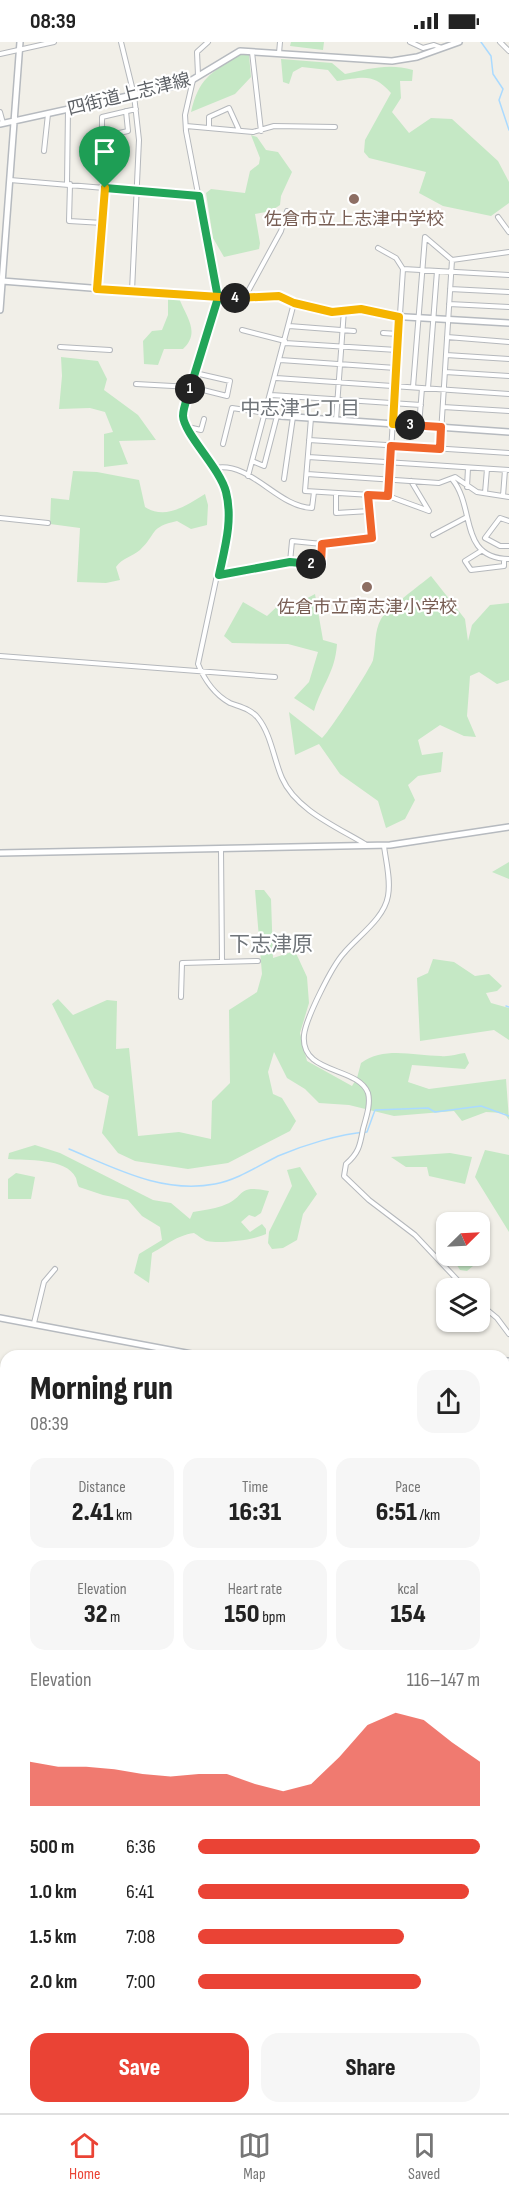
<!DOCTYPE html>
<meta charset="utf-8">
<style>
body{margin:0;font-family:"Sofia Sans Condensed","Noto Sans JP",sans-serif;background:#f6f6f6;color:#222;height:100vh;display:flex;flex-direction:column;font-size:22px;white-space:nowrap}
*{box-sizing:border-box;margin:0}
p{font-size:20px;color:#767676}
.icon{flex:none;width:33px;height:33px;fill:none;stroke:currentColor;stroke-width:2;stroke-linecap:round;stroke-linejoin:round}
.map{position:relative;flex:1;overflow:hidden}
.sheet{position:absolute;left:0px;top:1308px;width:510px;height:764px;display:flex;flex-direction:column;background:#fff;border-radius:18px 18px 0 0;box-shadow:0 2px 4px #0004}
.sheet>*{flex:none}
.needle{width:39px;rotate:66deg}
.tools{position:absolute;left:436px;top:1170px;display:grid;gap:12px}
.tools a{display:grid;place-items:center;width:54px;height:54px;border-radius:12px;background:#fff;box-shadow:0 2px 4px #0004;font-size:30px}
.pin{position:absolute;display:grid;place-items:center;width:51px;height:51px;color:#fff;margin:-62px -26px;border-radius:50% 50% 50% 0;rotate:-45deg;box-shadow:0 0 6px #0007}
.pin .icon{rotate:45deg}
.km{position:absolute;width:30px;height:30px;margin:-15px;border-radius:50%;background:#222;color:#fff;font-size:16px;line-height:30px;text-align:center}
.round{display:grid;place-items:center;flex:none;width:63px;height:63px;border-radius:18px;background:#f6f6f6}
.headline{display:flex;align-items:center;justify-content:space-between;height:102px;padding:0 30px}
h1{font-size:33px;font-weight:800;line-height:45px}
.stats{display:grid;grid-template-columns:repeat(3,1fr);gap:9px;height:102px;padding:6px 30px}
.stats div{display:grid;align-content:center;border-radius:15px;background:#f6f6f6;text-align:center}
.stats b{font-size:26px;font-weight:800}
.stats small{font-size:16px;font-weight:400}
.stats p{font-size:16px}
.chart{height:168px;padding:12px 30px}
.chart p{display:flex;justify-content:space-between}
.chart svg{width:100%;height:108px;margin-top:6px;fill:#ea4335;opacity:.7}
.action{display:flex;gap:12px;margin-top:auto;padding:12px 30px}
.action a{flex:1;height:69px;border-radius:18px;background:#ea4335;color:#fff;font-size:24px;font-weight:800;line-height:69px;text-align:center}
.action a+a{background:#f6f6f6;color:#222}
ul{padding:0 30px;list-style:none;font-size:20px}
li{display:grid;grid-template-columns:96px 72px 1fr;align-items:center;height:45px}
li i{height:15px;border-radius:8px;background:#ea4335}
.status{display:flex;justify-content:space-between;align-items:center;height:42px;padding:0 30px;background:#fff;direction:ltr}
.status svg{height:16px;fill:currentColor}
.tabs{display:flex;justify-content:space-around;align-items:center;height:84px;border-top:2px solid #e0e0e0;background:#fff;font-size:16px;color:#767676}
.tabs a{display:grid;justify-items:center;gap:3px}
.tabs .active{color:#ea4335}
.map>svg:first-child{display:block}
.green{fill:#c5e8c5}
.water{fill:#aadaff}
.lines{fill:none;stroke-linecap:round;stroke-linejoin:round}
.stream{stroke:#aadaff;stroke-width:1.5}
.river{stroke:#aadaff;stroke-width:7}
.street-casing{stroke:#b5b8bc;stroke-width:6}
.secondary-casing{stroke:#b6babf;stroke-width:8}
.primary-casing{stroke:#f2c960;stroke-width:8}
.street{stroke:#fff;stroke-width:4}
.secondary{stroke:#fff;stroke-width:5}
.primary{stroke:#fff2af;stroke-width:6}
.split-1-casing{stroke:#fff;stroke-width:12}
.split-2-casing{stroke:#fff;stroke-width:12}
.split-3-casing{stroke:#fff;stroke-width:12}
.split-4-casing{stroke:#fff;stroke-width:12}
.split-5-casing{stroke:#fff;stroke-width:12}
.split-1{stroke:#22a559;stroke-width:8}
.split-2{stroke:#22a559;stroke-width:8}
.split-3{stroke:#f0652b;stroke-width:8}
.split-4{stroke:#f5b400;stroke-width:8}
.split-5{stroke:#f5b400;stroke-width:8}
.education-dot{fill:#8d6e63;stroke:#fff;stroke-width:2}
.labels{text-anchor:middle;stroke-width:4.5;stroke-linejoin:round;paint-order:stroke}
.street-label{font-size:18px;fill:#5f6368;stroke:#fff}
.education-label{font-size:18px;fill:#785e54;stroke:#fff}
.neighbourhood-label{font-size:20px;fill:#70757a;stroke:#fff}
.quarter-label{font-size:21px;fill:#70757a;stroke:#fff}
</style>
<div class="status"><b>08:39</b><svg viewBox="0 0 49 12"><path d="M0 12V9h3v3zM5 12V6h3v6zM10 12V3h3v9zM15 12V0h3v12zM26 1h20v11H26zM47 4h2v5h-2z"/></svg></div>
<div class="map">
<svg width="509" height="2071" viewBox="0 0 509 2071">
<rect width="100%" height="100%" fill="#f1efe8"/>
<!-- green -->
<path class="green" d="M291,0h33l-1,8 -33,-4z
M238,13h11l2,22 -16,17 -44,18c8,-34 19,-38 47,-57z
M281,17l51,4 13,11c24,-5 43,-11 68,-4l-1,11h-12l1,17 -9,14 17,21 22,-15 21,1 46,42 11,21v21l-18,13 -48,-10 -24,-13 7,-21 -57,-14 -5,-6 1,-12 26,-47c-19,-21 -28,-15 -54,-12l-9,-11 -26,-3 -9,5 -4,12 -6,-2z
M251,93l6,2 9,13 12,2 14,20 -11,24 -1,9 -9,6 -16,3 5,29 -1,6 -35,8 -11,-19 -7,-45 5,-4 34,4 5,-22 9,-7 1,-6z
M168,256h11c7,19 22,34 4,51h-19l-6,16 -14,-1 -1,-23 9,-10 10,-1 6,-15z
M61,315l37,4 9,18 -3,11 34,25 18,25 -37,1 9,23 -24,3v-33l9,-2 -8,-20 -15,-4 -31,1 3,-33z
M73,429l24,1 42,8 6,27c20,13 41,-1 60,-13l3,11 -1,20 -16,4 -14,-8c-28,6 -20,13 -37,29 -8,7 -18,8 -24,17l4,13 -14,3 -29,-1 3,-54 -30,-4 1,-26 18,2z
M431,534l34,43 3,22 4,-16 18,-20 19,-2v77l-12,4 -18,-12 -9,4 -3,40 9,21 -12,-1 -24,-11 -22,15 4,15 21,-3 -2,20 -23,4 -10,9 7,15 -10,19 -19,9 -8,-27 -38,-27 -21,-30 -24,11 -6,-43 33,26c6,-4 50,-72 51,-78 3,-13 1,-29 8,-41 6,-10 39,-34 50,-43z
M315,552l8,46 14,4c-2,29 -15,40 -23,67l-20,-13 15,-16 9,-30 -30,-8 -56,-1 -8,-7 19,-34 24,14 17,-16 16,2z
M509,820v17l-17,-7z
M255,848h9l7,9 2,59 22,-7 12,26 2,26 -9,30 7,28 45,25 5,-8 4,-15c24,-17 53,-7 80,-7 8,1 16,-2 24,-3l4,10 -4,6 -53,-4 -4,17 21,7 77,-10 3,41 -5,-7 -18,-1 -24,9 -8,-10 -60,5 -45,-11 -30,-2 -14,-14 -18,-11 -13,-26 -6,20 5,22 9,4 14,23 -6,10 -62,32 -40,6 -53,-8 -17,-8 -16,-20 7,-37 -15,-8 -42,-84 6,-5 15,16 34,-15 10,1 -1,48 13,-1 9,88 41,-4 32,7 1,-38 18,-18 -1,-73 28,-18 5,-18z
M433,917l21,3 21,14 14,-2 13,12 -5,5 -11,2 5,10 18,5v32l-15,-10 -74,11 -3,-63 11,-5z
M35,1103l25,8 93,47 18,3 19,16 3,-7c10,-2 20,-3 29,-6 26,-9 12,-22 47,-15l-8,22 -6,4 -6,-2 -8,7 9,10 12,-8 4,5v5c-12,6 -46,10 -59,7 -4,-1 -9,-6 -13,-8 -19,3 -25,11 -42,20l-3,30 -15,-10 5,-19 23,-14 -2,-13 -18,-11 -14,-16 -25,-5 -24,-8c-2,-3 -2,-6 -3,-9 -10,-21 -50,-17 -68,-19l1,-6z
M485,1108l24,5v77l-34,-55z
M450,1111l22,4 -7,27 -36,-8 -2,-9h-21l-15,-10z
M300,1125l17,27 -14,20 -6,26 -14,8 -11,1 -4,-6 1,-11 23,-46 -5,-16z
M16,1131l19,4 -4,22h-23v-20z
M451,1214h25l-3,10 -6,5 -7,-1z
M504,1588l5,1v77l-5,1z
M509,1838v33h-5v-30z
M507,1899h2v50l-5,27v-71z
M6,1981v85l-6,3v-85z"/>
<!-- water -->
<path class="water" d="M6,2002v34l-6,5v-36z"/>
<g class="lines">
<!-- stream -->
<path class="stream" d="M481,0l10,14 2,18 10,15 -4,11 10,30
M506,964l3,1
M69,1107c46,19 93,45 146,35 22,-4 43,-18 63,-28 26,-11 61,-22 89,-24l8,-22 53,-2 7,4 46,-6 28,10"/>
<!-- river -->
<path class="river" d="M0,1407l6,-1
M504,1538l5,1"/>
<!-- street casing -->
<g class="street-casing">
<path id="street" d="M121,0l13,53 5,45 -7,151
M410,0l13,6 11,-3 8,3
M500,0l9,9
M252,10l9,79
M279,11l1,-11
M0,12l54,-12
M198,33l-1,-23 11,-10
M193,38l-8,35 1,16 32,167 -35,120 39,63 7,38 -31,145c6,15 17,31 32,39 10,4 21,6 28,15 13,16 16,42 24,60 14,32 55,49 83,66
M126,69l2,20 -13,3 -1,29 -12,-1v-45l34,-8
M0,70l3,11
M186,84l67,6 21,-6 61,1
M209,86v-11l20,-9 10,22
M44,109l4,-37
M10,138l189,16
M67,142l1,-75
M70,142l-1,37 34,2
M498,175l11,15
M378,206l18,10 7,11 -15,227
M452,218l57,-8
M403,227l106,6
M97,247l8,-101
M450,247l59,3
M245,255l36,-66 6,-20
M449,262l60,3
M289,284l65,5
M242,288l43,11
M383,291l15,1
M447,295l62,5
M285,301l112,7
M60,305l50,3
M446,313l63,4
M280,318l116,8
M445,330l64,4
M276,336l233,16
M136,342l55,3 36,9 3,-15 -35,-8
M413,345l12,-150 27,23 -12,189
M428,346l9,-117
M271,353l150,10
M443,365l66,4
M311,376l-6,73 83,5 41,15 -18,-30
M336,378l8,-110
M419,384l3,-38
M188,385l13,3 3,-11
M309,398l200,13
M223,402l9,-36 35,5
M308,415l201,13
M252,419l12,5 13,-50
M215,426c36,-7 62,39 97,40l2,-16
M307,432l132,9 16,-6 22,15 32,5
M248,434l46,-173
M284,437l9,-62
M452,437c24,29 6,79 57,80
M467,445l1,-19
M336,451v20l34,-2
M485,451l2,-24
M503,454l2,-26
M0,476l48,5
M509,479l-9,-3 -15,20 15,8h9
M433,493l34,-18
M481,509l-16,10 6,9 33,-4v-7
M290,520l2,-21 30,3 50,-6 -4,-43
M219,533l71,-13 29,2 3,-20
M0,614l275,21
M384,804c2,16 7,34 4,50 -4,23 -30,40 -44,57 -12,13 -38,65 -40,82 -4,40 54,31 64,58 3,11 -2,25 -5,36 -3,16 -4,24 -17,35l-2,12 25,24 46,35 50,53
M221,807l1,113
M181,955l1,-34 76,-2
M480,1262l17,14 12,16
M34,1281l10,-41 11,-13
M504,1449h5
M0,1757l6,-2
M0,1827l6,-4
M0,1842l6,11
M0,1887l6,10
M0,1923l6,-4
M0,1928l6,11
M0,1972l5,9
M504,2018l5,3
M19,2066l6,5
M49,2066l5,5
M109,2066l6,5
M152,2066l5,5
M187,2066l6,5
M224,2066l5,5
M311,2066l6,5
M341,2066l5,5
M372,2066l5,5
M401,2066l6,5
M468,2066l6,5
M500,2066l6,5
M0,2069l6,-3
M73,2071l5,-5
M102,2071l6,-5
M214,2071l5,-5
M254,2071l4,-5
M323,2071l5,-5
M414,2071l5,-5
M445,2071l5,-5"/>
</g>
<!-- secondary casing -->
<g class="secondary-casing">
<path id="secondary" d="M0,82l187,-41 53,-32 152,10 25,-4 42,-15
M2,239l216,17 61,-2 15,7 38,9 29,-3 28,7 120,7
M0,268l20,-268
M266,373l243,17
M0,811l390,-8 119,-18
M0,1276l202,38
M504,1319h5
M504,2046l5,4
M279,2066l5,5"/>
</g>
<!-- primary casing -->
<g class="primary-casing">
<path id="primary" d="M504,1837l5,-3
M265,2071l5,-5
M272,2071l5,-5"/>
</g>
<!-- street -->
<use href="#street" class="street"/>
<!-- secondary -->
<use href="#secondary" class="secondary"/>
<!-- primary -->
<use href="#primary" class="primary"/>
</g>
<g class="lines">
<!-- split-1 casing -->
<g class="split-1-casing">
<path id="split-1" d="M105,146l94,8 19,102 -28,91"/>
</g>
<!-- split-2 casing -->
<g class="split-2-casing">
<path id="split-2" d="M190,347c-2,8 -7,18 -7,27 1,18 37,52 43,76 7,28 -1,55 -7,83l71,-13 21,2"/>
</g>
<!-- split-3 casing -->
<g class="split-3-casing">
<path id="split-3" d="M311,522l10,-1 1,-19 50,-6 -4,-43 20,1 3,-50 49,3 1,-22 -31,-2"/>
</g>
<!-- split-4 casing -->
<g class="split-4-casing">
<path id="split-4" d="M235,256l44,-2 15,7 38,9 29,-3 38,8 -6,107 17,1"/>
</g>
<!-- split-5 casing -->
<g class="split-5-casing">
<path id="split-5" d="M105,146l-8,101 138,9"/>
</g>
<!-- split-1 -->
<use href="#split-1" class="split-1"/>
<!-- split-2 -->
<use href="#split-2" class="split-2"/>
<!-- split-3 -->
<use href="#split-3" class="split-3"/>
<!-- split-4 -->
<use href="#split-4" class="split-4"/>
<!-- split-5 -->
<use href="#split-5" class="split-5"/>
</g>
<!-- markers -->
<g class="education-dot">
<circle cx="354" cy="157" r="6"/>
<circle cx="367" cy="545" r="6"/>
</g>
<g class="labels">
<!-- street labels -->
<g class="street-label">
<text transform="translate(129 52) rotate(-14)" y="6">四街道上志津線</text>
</g>
<!-- education labels -->
<g class="education-label">
<text x="354" y="183">佐倉市立上志津中学校</text>
<text x="367" y="571">佐倉市立南志津小学校</text>
</g>
<!-- neighbourhood labels -->
<g class="neighbourhood-label">
<text x="300" y="373">中志津七丁目</text>
</g>
<!-- quarter labels -->
<g class="quarter-label">
<text x="271" y="909">下志津原</text>
</g>
</g>
</svg>
<div class="tools">
<a><svg class="needle" viewBox="-14 -14 28 28"><path d="M0-13l5 13h-10z" fill="#e53935"/><path d="M0 13l5-13h-10z" fill="#767676"/></svg></a>
<a><svg class="icon" aria-label="layers" viewBox="0 0 24 24"><path d="M12 4l9 5-9 5-9-5zM3 14l9 5 9-5"/></svg></a>
</div>
<div class="pin" style="left:105px;top:146px;background:#1e9e55"><svg class="icon" aria-label="arrive" viewBox="0 0 24 24"><path d="M6 21V4h12l-3 4 3 4H6"/></svg></div>
<b class="km" style="left:190px;top:347px">1</b>
<b class="km" style="left:311px;top:522px">2</b>
<b class="km" style="left:410px;top:383px">3</b>
<b class="km" style="left:235px;top:256px">4</b>
<section class="sheet">
<div class="headline"><div><h1>Morning run</h1><p>08:39</p></div><a class="round"><svg class="icon" aria-label="share" viewBox="0 0 24 24"><path d="M12 15V3M7 8l5-5 5 5M5 13v7h14v-7"/></svg></a></div>
<div class="stats">
<div><p>Distance</p><b>2.41<small> km</small></b></div>
<div><p>Time</p><b>16:31</b></div>
<div><p>Pace</p><b>6:51<small> /km</small></b></div>
</div>
<div class="stats">
<div><p>Elevation</p><b>32<small> m</small></b></div>
<div><p>Heart rate</p><b>150<small> bpm</small></b></div>
<div><p>kcal</p><b>154</b></div>
</div>
<div class="chart"><p><span>Elevation</span>116–147 m</p>
<svg viewBox="0 0 160 44" preserveAspectRatio="none"><path d="M0 44V26L10 28L20 28L30 29L40 31L50 32L60 31L70 31L80 35L90 38L100 35L110 24L120 11L130 6L140 9L150 18L160 26V44z"/></svg>
</div>
<ul>
<li><b>500 m</b>6:36<i style="width:100%"></i></li>
<li><b>1.0 km</b>6:41<i style="width:96%"></i></li>
<li><b>1.5 km</b>7:08<i style="width:73%"></i></li>
<li><b>2.0 km</b>7:00<i style="width:79%"></i></li>
</ul>
<div class="action"><a>Save</a><a>Share</a></div>
</section>
</div>
<nav class="tabs">
<a class="active"><svg class="icon" aria-label="home" viewBox="0 0 24 24"><path d="M3 11l9-7 9 7M6 9v11h12V9"/></svg>Home</a>
<a><svg class="icon" aria-label="map" viewBox="0 0 24 24"><path d="M3 6l6-2 6 2 6-2v14l-6 2-6-2-6 2zM9 4v14M15 6v14"/></svg>Map</a>
<a><svg class="icon" aria-label="saved" viewBox="0 0 24 24"><path d="M7 4h10v16l-5-4-5 4z"/></svg>Saved</a>
</nav>
